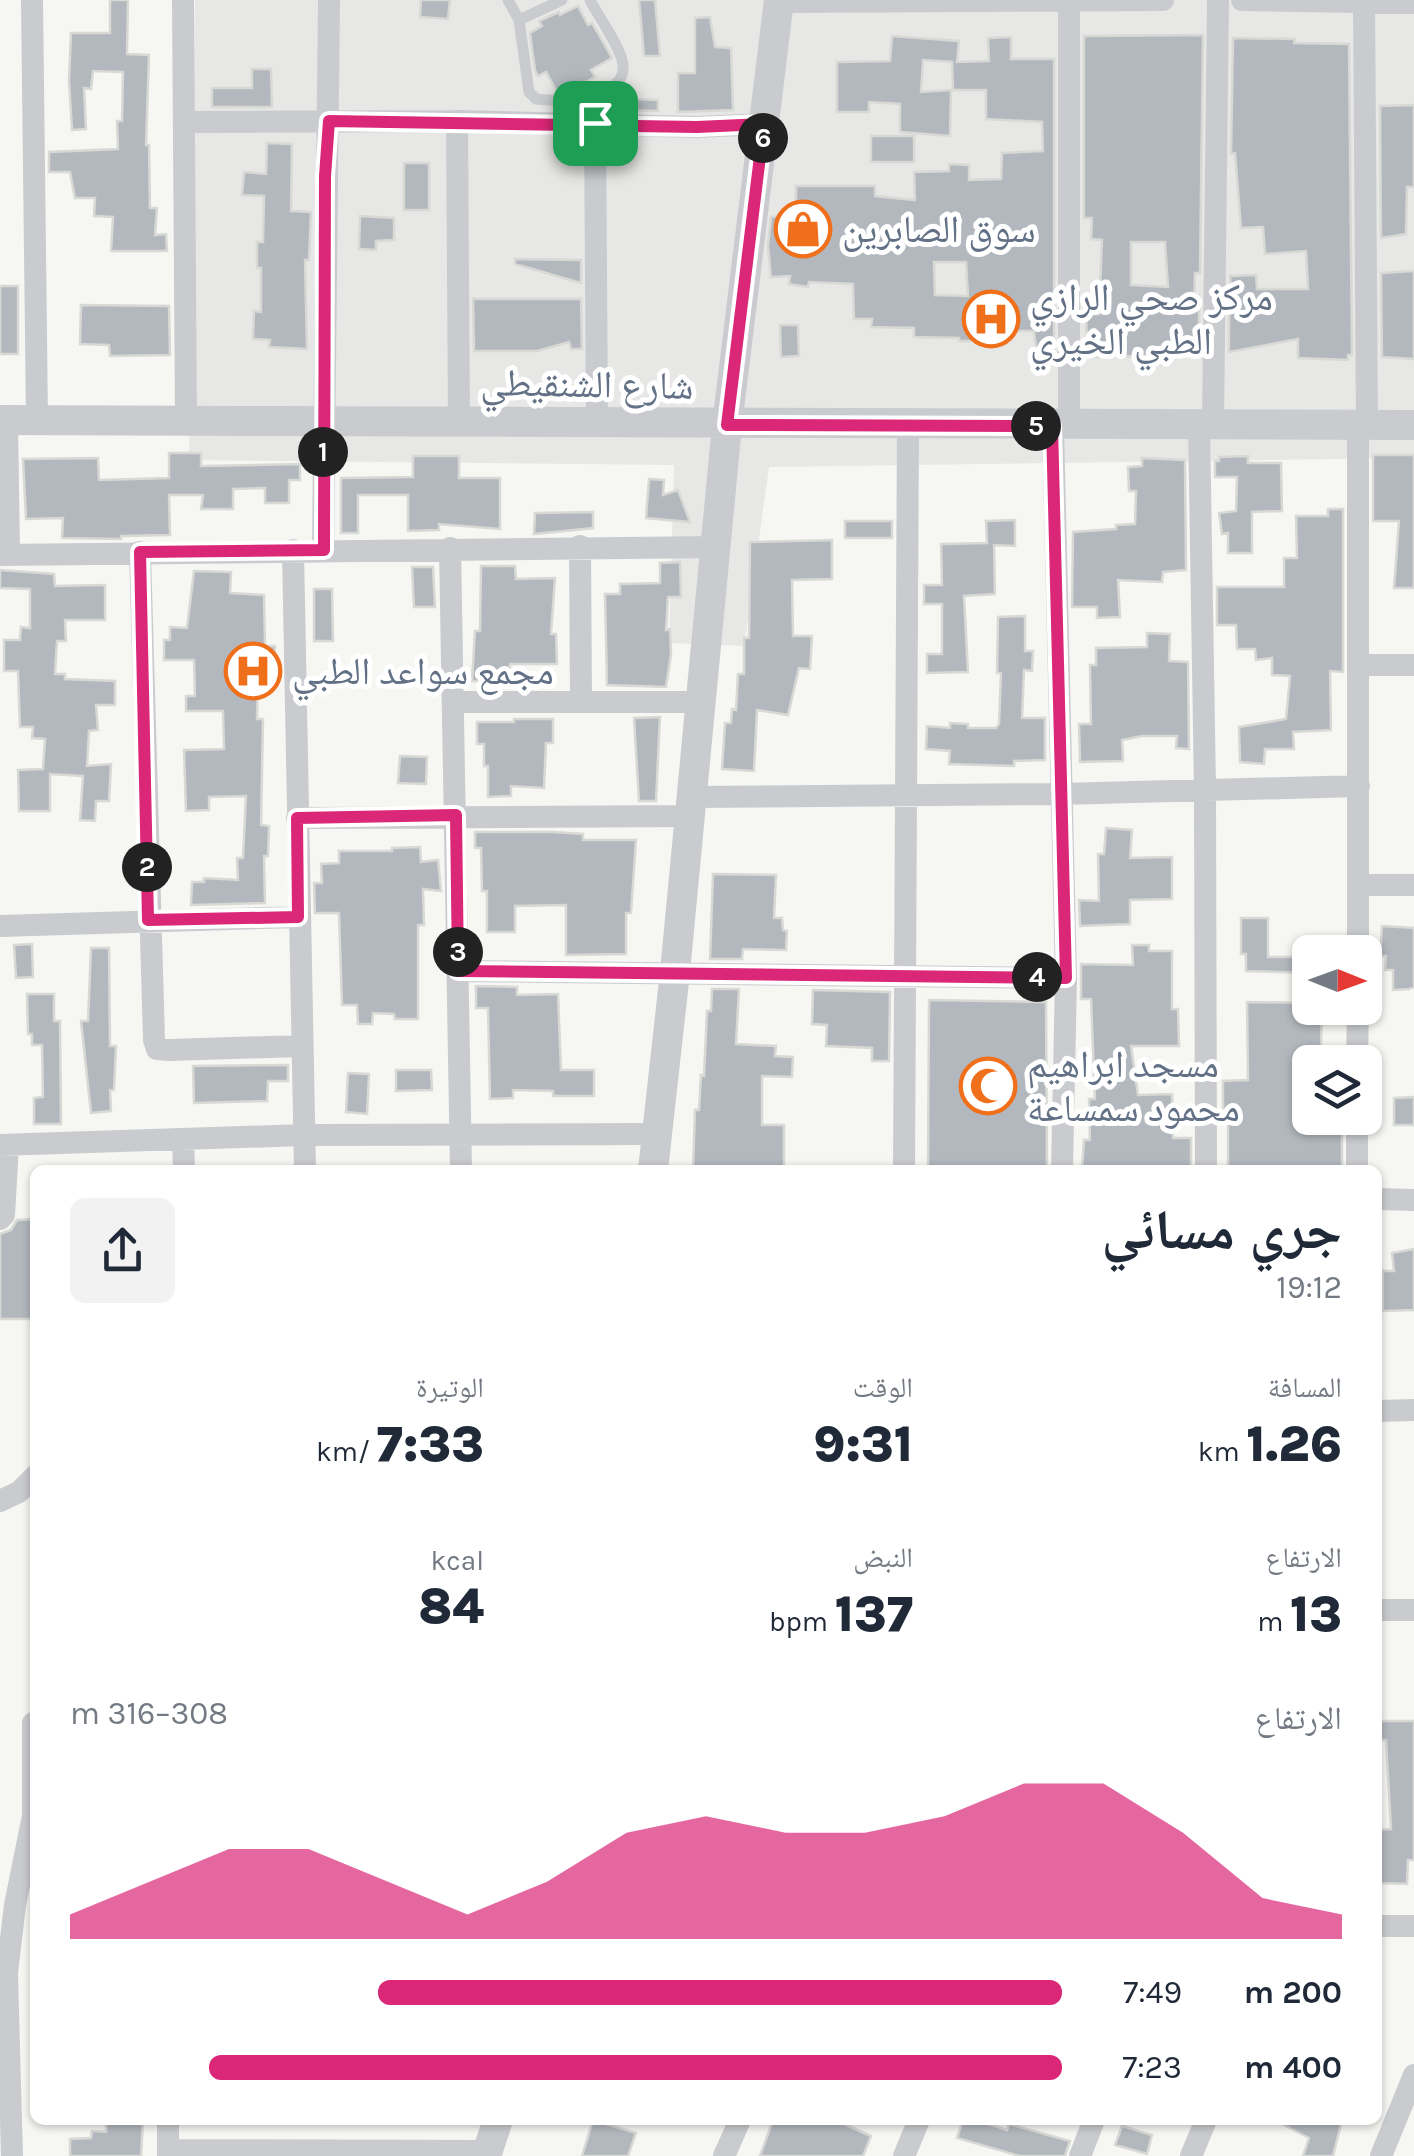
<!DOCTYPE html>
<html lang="ar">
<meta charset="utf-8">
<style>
body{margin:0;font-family:Karla,"Noto Naskh Arabic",sans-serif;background:#f2f2f3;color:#1f2937;direction:rtl;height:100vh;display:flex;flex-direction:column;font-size:38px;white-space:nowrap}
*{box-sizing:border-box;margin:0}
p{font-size:32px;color:#747a83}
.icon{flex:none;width:55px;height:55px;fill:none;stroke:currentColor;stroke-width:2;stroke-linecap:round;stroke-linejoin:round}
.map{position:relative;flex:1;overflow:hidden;direction:ltr}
.sheet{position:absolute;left:30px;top:1165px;width:1352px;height:960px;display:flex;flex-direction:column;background:#fff;border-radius:15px;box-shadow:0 2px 8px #0004;direction:rtl}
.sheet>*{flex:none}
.needle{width:65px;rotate:91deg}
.tools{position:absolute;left:1292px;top:935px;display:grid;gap:20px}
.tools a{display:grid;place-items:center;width:90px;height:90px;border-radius:15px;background:#fff;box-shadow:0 2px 8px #0004;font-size:50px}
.pin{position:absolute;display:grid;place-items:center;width:85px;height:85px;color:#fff;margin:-42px;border-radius:20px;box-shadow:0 5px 15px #0006}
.km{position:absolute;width:50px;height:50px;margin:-25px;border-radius:50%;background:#222;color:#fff;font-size:28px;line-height:50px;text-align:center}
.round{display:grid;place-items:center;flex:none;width:105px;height:105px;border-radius:15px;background:#f2f2f3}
.head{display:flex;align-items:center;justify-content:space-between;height:170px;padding:0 40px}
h1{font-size:55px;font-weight:800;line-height:75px}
.metrics{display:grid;grid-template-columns:repeat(3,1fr);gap:15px;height:170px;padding:10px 40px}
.metrics div{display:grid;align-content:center}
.metrics b{font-size:50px;font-weight:800}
.metrics small{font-size:28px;font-weight:400}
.metrics p{font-size:28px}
.chart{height:280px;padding:20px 40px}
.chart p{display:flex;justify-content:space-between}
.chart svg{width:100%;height:180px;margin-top:10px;fill:#db2777;opacity:.7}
ul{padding:0 40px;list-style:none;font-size:32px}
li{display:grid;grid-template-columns:160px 120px 1fr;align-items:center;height:75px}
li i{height:25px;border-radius:12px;background:#db2777}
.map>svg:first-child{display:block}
.built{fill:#e7e7e6}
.building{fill:#b3b8bf;stroke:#d8d8d5;stroke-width:2.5;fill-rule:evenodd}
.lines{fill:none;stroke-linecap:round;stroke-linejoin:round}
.service{stroke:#c9cbcf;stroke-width:11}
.minor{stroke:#c9cbcf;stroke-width:22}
.tertiary{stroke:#c9cbcf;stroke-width:30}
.route-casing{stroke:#fff;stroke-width:20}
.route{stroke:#db2777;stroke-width:12}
.labels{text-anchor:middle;stroke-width:10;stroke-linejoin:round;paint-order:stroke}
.poi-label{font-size:38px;fill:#637186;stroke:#fff;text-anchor:start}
.street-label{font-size:38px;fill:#637186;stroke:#fff}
</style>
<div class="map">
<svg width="1414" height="2156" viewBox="0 0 1414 2156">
<rect width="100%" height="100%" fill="#f6f7f3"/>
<!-- built -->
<path class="built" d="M195,0h1219v458l-645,9 -25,179 -75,-3 5,-178 -485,-5z"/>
<!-- building -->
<path class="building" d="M110,0h18l-1,54 22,1 -3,90h3l1,63h7l-2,27 11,-1 1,17h-56l2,-34 -19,-1 1,-18h-20l-5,-26h-21v-20l69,-3 -1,-28h5l1,-49 -30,-1 -2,18 -7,-1 2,41 -14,1 -3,-49 2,-48h39z
M421,0h29l-2,19 -28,-2z
M639,0h16l5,56h-16z
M578,6l10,19 4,-2 20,35 -21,12 4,7 -23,12 -16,1 -10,-18 -8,4 -3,-6 -5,-37 12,-7 -3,-5 20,-9 1,3z
M710,17l5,30 16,1 2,62 -55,2v-39h17v-55z
M1203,35l-3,238h-5l-1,36 5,-1v47l-112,2 -1,-43h13l3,-74 -11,-1 1,-21h-8v-182zM1131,242h34l3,45 -37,-2z
M892,36l67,5 -2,21 32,-1 -1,-23 23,-1v22h43v295l-17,2 -3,-25h-30v10h-45v-3l-45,-1v-9l-43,-1 1,-8h-18l-1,-35 -44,-2 -1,5 -19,-3 1,-8 -19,1 -3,-31 3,-29 25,-3v-28h79v10l40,4 -1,-28 35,-1v-7l20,1v15l32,-1 1,-26 41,-2 -1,-29 -56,-3v-29h-33l-1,-28 -29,-2 -2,32 30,-2 -1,46 -50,-4v-28l-31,-2v10h-32v-50l53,-1zM934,262h32l2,34 -33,-1z
M1233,38l62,1 -1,4 55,1 3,311h-4v5l-50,-2v-19l-69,13v-45h3l-2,-31 26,-1 1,14h51l-2,-38 -41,3 -2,-27 -22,1 -6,-75 -4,1z
M252,69h19l1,38h-60v-19h40z
M631,99l27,1v11l-92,-2 33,-6 32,-1z
M1414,105v82h-7l-1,47 -25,4 -1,-132z
M871,136h43v26h-43z
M267,143l25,1 -1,67 20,1 -2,48h-4l2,89 -38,-2 1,-7 -17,-1 1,-28 7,1v-44h-4v-26h6l1,-46 -22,-1 2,-23 22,2z
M404,163h25v47h-25z
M360,216l34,2v22l-18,1v9l-17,-1z
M515,259l66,1v23l-66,-19z
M1414,271v88l-32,-2 -1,-84z
M0,286h18v68h-18z
M473,299h108l1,50h-11l-2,-7 -32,9h-63z
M81,305l88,1 1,49 -60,1 -1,-11 -29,-1z
M780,325h18l1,31 -18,1z
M169,453h32v13l99,-2v16h-11v23h-24v-15l-32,1v20h-32l2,-14h-34l1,40 -49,1v3l-59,-1 1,-20 -37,1 -3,-60 75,-1 1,22 70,-2z
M1373,455h41v133h-20l5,-67h-26z
M413,456h46v22h41v51l-61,-5v6l-31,1v-36h-50v38h-17v-55l72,-1z
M1248,456v7h33l1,48 -30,1v41h-24v-20l-6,1 -3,-21 17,-2 1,-34h-22v-16h4v-4z
M1142,458l43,2 1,110 -23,2 -1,10 -44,-2 2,37 -23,1v-11h-25l1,-75 43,-3v-4l19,-1 1,-33h-7l-1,-24 14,-1z
M649,479l15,1 -1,15 15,-5 12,32 -44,-4z
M1328,509h15v163l-13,-1 1,59 -38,2 1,17h-29l-1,15 -24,-2 -1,-35 47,-8 4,-43 -18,-1v-17l-16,2 -1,-11h-18l-1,-24h-19v-38h67v-29h13l-1,-42h32z
M593,512v16l-59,6 1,-21z
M1015,520v26l-21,-1 1,49 -31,2 4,76 -41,1v-19h15v-50h-18v-19h18l-1,-41 46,-1 -1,-22z
M845,521h47v17h-47z
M832,540v39l-40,1 1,56h19l-2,33 -11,-1 -11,47 -31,-5 -3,61 -32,-2 3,-46h6l1,-14 4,1 2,-36h6v-36h5l1,-96z
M680,562l1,35h-13l-2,33 4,-1 1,25 -5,33 -59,-2 -2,-91h15v-10l40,-1v-20z
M481,566h34l1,13 39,-1 -4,56h5l1,30h-47l-1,19 -37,-2 3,-50h5z
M412,567h21l2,40h-21z
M0,570l54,4 1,12 50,-1v35h-40l1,21h-9l-2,33h10v5l50,2v24h-19l2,25 -9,1 -2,35 24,-2 -2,37h-13l-1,20 -15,-1 3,-44 -33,-2v37h-31l-1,-41 25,-1 2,-30 -13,-1 1,-11h-13l-2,-56h-14v-31h16l1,-13 9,1v-39l-30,-1z
M194,571l37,1 -1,21 34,2 1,51h10v30h-17l-1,43h6l-2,106 8,1 -1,30h-4l1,47 -74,2 1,-23h12v-4l34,2 -1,-22h6l3,-62 -37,1v13l-23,1 -2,-61 40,-1 -1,-38h-37v-15h9l-1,-36h-30v-20h6v-13l17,1z
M314,589h18l1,52h-19z
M1025,616v35h8l-1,20 -8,-1 -2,48h23v42l-31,1v5l-65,-2 1,-13 -24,-2 1,-23 23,2v-5l18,1v4h28l3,-4 2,-51h-4l1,-56z
M1147,633l23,1 -1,27 19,1 1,87 -13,-1 1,-12h-35l-20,4 1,21 -43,1 -1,-38h12l-1,-59h6v-17l51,-1z
M660,717l-4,84h-17l-5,-83z
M514,719h39v24h-7l-2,45 -33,-2v10l-23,1v-31h-4v-22h-7v-22h37z
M400,756l27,1 -1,27 -28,-1z
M1106,828l26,2 -2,28 42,-1v42l-42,1v24l-50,2 -1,-26 20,1 -1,-47h6z
M475,832h78l30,2v6h53l-5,73h-5v41l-60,1v-50l-51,1v26h-28v-41h-5l-1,-43h-6z
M420,847l1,15 17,-2 3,31 -18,-2 1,36h-6v94h-23l-1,-5 -21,-1 -1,11h-14l-1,-19h-15l-3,-92h-24l-1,-30h8l-1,-19 18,-1v-12h53v-3z
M713,874l63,1 -2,43h8l1,12 4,1 -1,19 -43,-1 -1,10h-32z
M1241,918h27v39h42v16l-64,-2v-17h-5z
M1382,926l32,2v59l-5,2 -16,1v-20h-8l1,-14h-6z
M32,944l1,33 -17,1 -2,-33z
M1132,945h17v6h23v58h6l1,37h-48l7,49 34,-1 1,44h18v32h-109l2,-30h6l-1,-41h6l-4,-100h-10v-35l52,1z
M91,948h18l1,98h6l-2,44h-4l1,21 -20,2 -10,-92h7z
M476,986l41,1v8l41,-1 3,76h33v26h-41v-5l-40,-1v8l-23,1 -2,-91h-12z
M712,989h27l-3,55 40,2 -1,10 18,1 -1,20 -30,-1v49h22v45h-91l2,-60h4l2,-35 3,1 3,-65h4z
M813,990l77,2 -1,69h-17v-13l-46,-2 1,-21 -15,-1z
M27,994h27v27h6l1,103h-27v-26l9,-1 -1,-52h-10v-11h-4z
M929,1000l117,2 1,168h-119z
M1247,1002l63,1v5h12l-1,39h14v15h-25v56h32v52l-114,-1v-46h-5v-42l25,-1z
M288,1065v16h-20l-1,20 -73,2 -1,-37z
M396,1070h35l1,20 -36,1z
M348,1073l21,1 -2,40 -21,-2z
M1414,1097v28h-20v-27z
M35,1219v100h-35v-85l11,-4 6,-10z
M1414,1249v61l-31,1v-40h11l-2,-18z
M1378,1721h36v139h-6l-1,24 -29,-1v-53l13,-1 -5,-89h-8z
M106,2120h37l-2,36h-71v-17l21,-1 1,-7 14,1z
M593,2120l43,13 -8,23h-46z
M773,2120h62l36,16 -8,20h-103z
M963,2120h12l32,10 2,-6 61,17 -5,15h-45l-63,-18z
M1274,2120h68l-9,36h-30l6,-18z
M1122,2126l30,9 -5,19 -32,-9z"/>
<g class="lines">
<!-- service -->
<path class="service" d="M508,0l11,20 10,72 7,7c25,3 91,0 87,-34 -1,-16 -25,-49 -33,-65
M519,20l43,-20"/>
<!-- minor -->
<path class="minor" d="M32,0l5,421
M183,0l3,420
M1242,0l172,3
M1069,1v425
M779,2l384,-2
M1364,2l3,423
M457,121l2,301
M184,122l273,-1 240,6 67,-3
M595,123l2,300
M7,420l2,135
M1199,424l6,366 1,380
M1213,424l5,-424
M1053,426l13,552 -4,192
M580,546l1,155
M450,548l11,622
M293,550l12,620
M323,550l6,-550
M140,552l14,488 3,9 12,1 132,-4
M0,555l716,-8
M1358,665h56
M453,702h248
M692,797l369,-3 298,-8
M297,818l394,-2
M1358,885h56
M0,926l298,-9
M1358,952v-527
M458,971l608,7
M1357,1062l1,-54
M183,1139l1,31
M0,1145l304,-10 353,-1
M904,1170l4,-746
M1357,1170v-52
M1378,1199l36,1
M0,1219l4,-4 4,-70
M1378,1411l36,-1
M0,1501l19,-9 16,-16
M1378,1610h36
M1378,1926h36
M168,2120v36
M168,2150l320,1
M12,2156l-5,-183 8,-68 18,-89v-93
M724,2156l16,-36
M904,2156l15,-36
M1080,2156l14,-36
M1191,2156l15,-36
M1381,2156l33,-81"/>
<!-- tertiary -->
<path class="tertiary" d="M0,420l1414,5
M653,1170l22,-198 52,-547 52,-425
M486,2156l12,-36"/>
</g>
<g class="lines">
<!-- route casing -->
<g class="route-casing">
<path id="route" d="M329,121l368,6 67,-3 -37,301 325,1 14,552 -608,-7 -2,-156 -159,3 1,99 -150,3 -8,-368 184,-2 1,-374z"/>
</g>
<!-- route -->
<use href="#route" class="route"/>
</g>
<!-- icons -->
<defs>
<g id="shop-ring" transform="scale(2.875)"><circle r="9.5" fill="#fff" stroke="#ef6f1a" stroke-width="1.5"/><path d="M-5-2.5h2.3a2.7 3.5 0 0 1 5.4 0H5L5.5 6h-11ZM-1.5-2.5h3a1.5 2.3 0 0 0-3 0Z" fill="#ef6f1a"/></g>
<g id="hospital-ring" transform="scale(2.875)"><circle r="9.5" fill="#fff" stroke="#ef6f1a" stroke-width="1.5"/><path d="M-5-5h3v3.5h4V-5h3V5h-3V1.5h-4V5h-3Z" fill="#ef6f1a"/></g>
<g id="mosque-ring" transform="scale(2.875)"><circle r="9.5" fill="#fff" stroke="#ef6f1a" stroke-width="1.5"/><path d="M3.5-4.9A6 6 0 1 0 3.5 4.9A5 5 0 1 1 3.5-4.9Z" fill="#ef6f1a"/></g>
</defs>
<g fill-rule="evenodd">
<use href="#shop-ring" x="803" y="229"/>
<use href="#hospital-ring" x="991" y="319"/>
<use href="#hospital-ring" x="253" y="671"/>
<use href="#mosque-ring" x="988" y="1086"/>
</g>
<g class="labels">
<!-- poi labels -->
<g class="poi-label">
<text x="842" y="242">سوق الصابرين</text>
<text x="1030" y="310">مركز صحي الرازي<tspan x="1030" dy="44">الطبي الخيري</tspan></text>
<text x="292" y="684">مجمع سواعد الطبي</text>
<text x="1027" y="1077">مسجد ابراهيم<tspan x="1027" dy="44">محمود سمساعة</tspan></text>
</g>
<!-- street labels -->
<g class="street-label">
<text transform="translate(587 384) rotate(1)" y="13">شارع الشنقيطي</text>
</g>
</g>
</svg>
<div class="tools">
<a><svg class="needle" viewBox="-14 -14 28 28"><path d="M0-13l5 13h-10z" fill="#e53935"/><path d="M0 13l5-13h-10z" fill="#747a83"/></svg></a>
<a><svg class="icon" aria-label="layers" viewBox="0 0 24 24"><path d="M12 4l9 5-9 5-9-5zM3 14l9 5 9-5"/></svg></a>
</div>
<div class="pin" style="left:595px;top:123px;background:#1e9e55"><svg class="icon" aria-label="arrive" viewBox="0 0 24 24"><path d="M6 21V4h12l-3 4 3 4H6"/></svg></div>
<b class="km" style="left:323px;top:452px">1</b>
<b class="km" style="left:147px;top:867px">2</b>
<b class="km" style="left:458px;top:952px">3</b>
<b class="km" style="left:1037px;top:977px">4</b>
<b class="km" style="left:1036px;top:426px">5</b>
<b class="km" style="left:763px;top:138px">6</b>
<section class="sheet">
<div class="head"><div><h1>جري مسائي</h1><p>19:12</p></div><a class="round"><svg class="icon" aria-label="share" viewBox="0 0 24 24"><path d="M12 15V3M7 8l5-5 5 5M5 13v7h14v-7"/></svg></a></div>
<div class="metrics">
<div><p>المسافة</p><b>1.26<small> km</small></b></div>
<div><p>الوقت</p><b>9:31</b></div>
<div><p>الوتيرة</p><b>7:33<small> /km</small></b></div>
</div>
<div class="metrics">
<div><p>الارتفاع</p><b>13<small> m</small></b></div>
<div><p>النبض</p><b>137<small> bpm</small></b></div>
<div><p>kcal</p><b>84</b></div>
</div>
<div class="chart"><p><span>الارتفاع</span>308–316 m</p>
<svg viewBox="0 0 160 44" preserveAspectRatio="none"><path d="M0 44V38L10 30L20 22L30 22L40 30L50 38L60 30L70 18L80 14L90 18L100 18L110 14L120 6L130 6L140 18L150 34L160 38V44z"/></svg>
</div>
<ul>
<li><b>200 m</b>7:49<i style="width:69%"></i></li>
<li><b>400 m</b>7:23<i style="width:86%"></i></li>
</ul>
</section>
</div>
